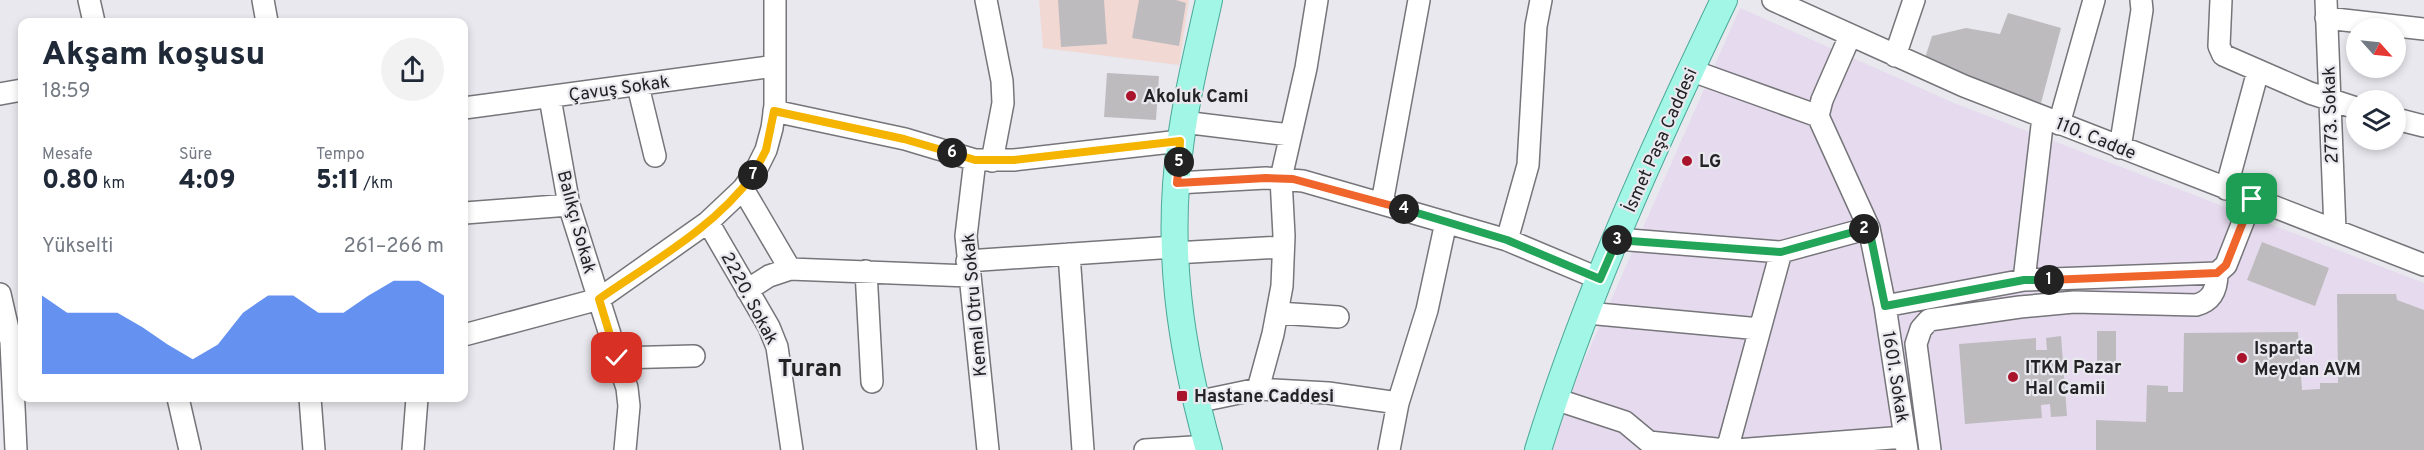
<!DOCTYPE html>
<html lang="tr">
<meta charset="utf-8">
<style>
body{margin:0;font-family:Overpass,sans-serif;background:#f2f2f3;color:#1f2937;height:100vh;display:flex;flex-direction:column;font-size:22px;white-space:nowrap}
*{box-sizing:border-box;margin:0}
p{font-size:20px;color:#747a83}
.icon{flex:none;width:33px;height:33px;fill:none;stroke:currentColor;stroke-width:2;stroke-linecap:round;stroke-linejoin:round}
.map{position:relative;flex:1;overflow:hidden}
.panel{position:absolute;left:18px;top:18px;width:450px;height:384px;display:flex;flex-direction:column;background:#fff;border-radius:12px;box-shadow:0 3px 9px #0003}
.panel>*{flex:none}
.needle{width:39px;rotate:117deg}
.fabs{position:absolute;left:2346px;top:18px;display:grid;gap:12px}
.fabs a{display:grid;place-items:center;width:60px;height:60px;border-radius:50%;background:#fff;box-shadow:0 3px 9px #0003;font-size:30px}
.pin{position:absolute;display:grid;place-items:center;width:51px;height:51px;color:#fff;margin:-26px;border-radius:12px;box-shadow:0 3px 9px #0006}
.km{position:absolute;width:30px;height:30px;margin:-15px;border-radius:50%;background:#222;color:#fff;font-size:16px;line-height:30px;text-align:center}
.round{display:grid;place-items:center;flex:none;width:63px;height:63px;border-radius:32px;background:#f2f2f3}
.head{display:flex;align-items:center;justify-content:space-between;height:102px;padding:0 24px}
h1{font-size:33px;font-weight:800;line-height:45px}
.figures{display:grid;grid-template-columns:repeat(3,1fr);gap:9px;height:102px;padding:6px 24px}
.figures div{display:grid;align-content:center}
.figures b{font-size:26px;font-weight:800}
.figures small{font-size:16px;font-weight:400}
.figures p{font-size:16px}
.chart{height:168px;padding:12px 24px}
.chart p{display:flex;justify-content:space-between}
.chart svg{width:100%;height:108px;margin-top:6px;fill:#2563eb;opacity:.7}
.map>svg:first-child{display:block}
.commercial{fill:#e6daee}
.education{fill:#f2d8d3}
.building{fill:#bebbbf}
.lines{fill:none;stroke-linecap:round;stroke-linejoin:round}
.minor-casing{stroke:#75757a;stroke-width:24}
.major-casing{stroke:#4ca897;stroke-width:28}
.minor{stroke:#fff;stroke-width:21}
.major{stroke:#a1f6e6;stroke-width:26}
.split-1-casing{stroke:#fff;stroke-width:12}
.split-2-casing{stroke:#fff;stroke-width:12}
.split-3-casing{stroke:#fff;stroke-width:12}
.split-4-casing{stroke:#fff;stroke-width:12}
.split-5-casing{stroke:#fff;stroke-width:12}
.split-6-casing{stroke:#fff;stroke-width:12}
.split-7-casing{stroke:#fff;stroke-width:12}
.split-8-casing{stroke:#fff;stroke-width:12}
.split-1{stroke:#f0652b;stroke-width:8}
.split-2{stroke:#22a559;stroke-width:8}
.split-3{stroke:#22a559;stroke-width:8}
.split-4{stroke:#22a559;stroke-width:8}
.split-5{stroke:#f0652b;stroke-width:8}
.split-6{stroke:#f5b400;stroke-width:8}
.split-7{stroke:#f5b400;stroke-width:8}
.split-8{stroke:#f5b400;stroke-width:8}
.poi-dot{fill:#a9132b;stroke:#e8e8ee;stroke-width:2}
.labels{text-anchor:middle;stroke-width:4.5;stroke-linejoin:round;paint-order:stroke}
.street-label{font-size:18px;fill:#232325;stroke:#e8e8ee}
.poi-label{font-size:18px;font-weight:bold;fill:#232325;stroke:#e8e8ee;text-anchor:start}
.district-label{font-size:24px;font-weight:bold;fill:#232325;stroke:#e8e8ee}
</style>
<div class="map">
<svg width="2424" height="450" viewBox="0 0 2424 450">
<rect width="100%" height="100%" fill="#e8e8ee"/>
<!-- commercial -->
<path class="commercial" d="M1740,8l214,95 470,180v167h-874l23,-64z"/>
<!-- education -->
<path class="education" d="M1039,0h150l-10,65 -136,-17z"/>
<!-- building -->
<path class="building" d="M1058,0h46l3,44 -46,3z
M1139,0h37l10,3 -7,43 -47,-8z
M2008,13l53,15 -20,75 -53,-19 -63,-26 7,-22 34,-8 34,6z
M1107,73l52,3 -3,44 -52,-3z
M2262,242l67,26 -14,38 -68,-26z
M2337,294h59l1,6 27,10v140h-328v-30l50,2 1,-37 21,1v6h15l1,-59 114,-1 4,58 18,-1v-6h18z
M2097,331h19v31h-19z
M2061,336l6,80 -16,1 -1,-13 -9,1 1,13 -77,6 -6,-80 77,-6v12h11l-1,-12z"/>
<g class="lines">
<!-- minor casing -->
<g class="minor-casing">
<path id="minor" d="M89,0l5,22
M263,0l4,22
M986,0l16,81 1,22 -11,58
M1773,0l191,86 460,179
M2221,0l-2,46 4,9 87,38 46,15
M2326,0l9,230
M2326,18l98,11
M1850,36l-28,64 -4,16 51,112 16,78 22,144
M1895,56l19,-56
M1690,70l128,46
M638,86l17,70
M0,94l22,-4
M550,98l19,107 58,183 2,18 -4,44
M464,108l311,-42
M774,111l131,28 70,21h39l166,-19
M2396,119l28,7
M1183,122l107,13
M2059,124l35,-124
M2120,148l22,-138 -1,-10
M975,160l-9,76 22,214
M1177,183l89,-5 37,3 204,59 93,39
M743,189l47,80
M2226,189l32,-118
M1382,203l37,-203
M465,213l104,-8
M708,222l61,105 8,20 15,103
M1617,239l164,13 88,-24
M1507,240l21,-75 8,-139 5,-26
M1174,253l109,-6
M1069,254l14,196
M967,261l207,-14
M866,271l6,111
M2024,280l19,-163
M747,290l22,-14 21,-7 179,7
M0,294l11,48 5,108
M1885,306l139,-26 193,-7 9,-8 26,-66
M1278,313l60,4
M1587,313l173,16
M464,335l135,-36 109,-77 35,-33 12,-17 11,-22 6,-22 3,-23v-105
M617,358l77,-2
M1258,389l15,-55 9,-48 2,-50 -3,-58 25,-110 11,-68
M178,398l12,52
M310,398l4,52
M1555,399l70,23 24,20 77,8
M1196,402l62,-13 70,4 70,10
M413,450l4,-52
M1145,450l63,-4
M1389,450l9,-47 29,-93 19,-88
M1727,450l54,-198
M1736,450l169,-13
M1930,450l-14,-106 5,-15 8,-9 91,-13 54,-5 122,3c16,-4 21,-16 21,-32"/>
</g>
<!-- major casing -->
<g class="major-casing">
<path id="major" d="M1209,450c-29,-104 -44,-203 -28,-311 6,-47 18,-93 28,-139
M1538,450c48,-155 116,-304 186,-450"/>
</g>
<!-- minor -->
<use href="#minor" class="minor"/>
<!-- major -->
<use href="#major" class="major"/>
</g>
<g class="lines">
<!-- split-1 casing -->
<g class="split-1-casing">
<path id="split-1" d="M2049,280l168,-7 9,-8 26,-66"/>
</g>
<!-- split-2 casing -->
<g class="split-2-casing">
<path id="split-2" d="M1864,229l5,-1 16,78 139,-26h25"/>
</g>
<!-- split-3 casing -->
<g class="split-3-casing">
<path id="split-3" d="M1617,240l164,12 83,-23"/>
</g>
<!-- split-4 casing -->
<g class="split-4-casing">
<path id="split-4" d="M1404,209l103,31 93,39 17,-39"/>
</g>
<!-- split-5 casing -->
<g class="split-5-casing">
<path id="split-5" d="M1179,162l-2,21 89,-5 27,1 111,30"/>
</g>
<!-- split-6 casing -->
<g class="split-6-casing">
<path id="split-6" d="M952,153l23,7h39l166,-19 -1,21"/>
</g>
<!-- split-7 casing -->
<g class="split-7-casing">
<path id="split-7" d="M753,175l13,-25 8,-39 130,28 48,14"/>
</g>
<!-- split-8 casing -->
<g class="split-8-casing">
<path id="split-8" d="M617,358l-18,-59c53,-37 115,-71 154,-124"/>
</g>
<!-- split-1 -->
<use href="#split-1" class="split-1"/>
<!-- split-2 -->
<use href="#split-2" class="split-2"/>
<!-- split-3 -->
<use href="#split-3" class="split-3"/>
<!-- split-4 -->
<use href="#split-4" class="split-4"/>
<!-- split-5 -->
<use href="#split-5" class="split-5"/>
<!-- split-6 -->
<use href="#split-6" class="split-6"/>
<!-- split-7 -->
<use href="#split-7" class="split-7"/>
<!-- split-8 -->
<use href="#split-8" class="split-8"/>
</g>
<!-- markers -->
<g class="poi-dot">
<circle cx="1131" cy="96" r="6"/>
<circle cx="1687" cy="161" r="6"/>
<circle cx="2242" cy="358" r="6"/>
<circle cx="2013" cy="377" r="6"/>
<rect x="1176" y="390" width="12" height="12" rx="3"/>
</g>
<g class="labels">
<!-- street labels -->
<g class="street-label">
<text transform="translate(619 88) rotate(-8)" y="6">Çavuş Sokak</text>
<text transform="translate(2330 115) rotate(-92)" y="6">2773. Sokak</text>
<text transform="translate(2096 138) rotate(22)" y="6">110. Cadde</text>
<text transform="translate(1660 140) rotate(-66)" y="6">İsmet Paşa Caddesi</text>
<text transform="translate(577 222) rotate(75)" y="6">Balıkçı Sokak</text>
<text transform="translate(750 298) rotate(62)" y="6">2220. Sokak</text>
<text transform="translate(974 305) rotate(-95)" y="6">Kemal Otru Sokak</text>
<text transform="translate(1896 377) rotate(81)" y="6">1601. Sokak</text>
</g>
<!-- poi labels -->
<g class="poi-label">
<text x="1143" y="102">Akoluk Cami</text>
<text x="1699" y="167">LG</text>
<text x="2254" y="354">Isparta<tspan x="2254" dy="21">Meydan AVM</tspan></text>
<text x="2025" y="373">ITKM Pazar<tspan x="2025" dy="21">Hal Camii</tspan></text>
<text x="1194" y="402">Hastane Caddesi</text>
</g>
<!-- district labels -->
<g class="district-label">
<text x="810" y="376">Turan</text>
</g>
</g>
</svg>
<div class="fabs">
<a><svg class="needle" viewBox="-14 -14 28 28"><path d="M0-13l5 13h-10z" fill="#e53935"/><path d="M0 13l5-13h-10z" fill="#747a83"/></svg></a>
<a><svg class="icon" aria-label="layers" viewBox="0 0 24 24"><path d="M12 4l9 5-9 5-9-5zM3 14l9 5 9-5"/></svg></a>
</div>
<div class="pin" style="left:2252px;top:199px;background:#1e9e55"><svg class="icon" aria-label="arrive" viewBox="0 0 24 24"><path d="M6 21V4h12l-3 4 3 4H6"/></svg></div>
<div class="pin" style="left:617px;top:358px;background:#d93025"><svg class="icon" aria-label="check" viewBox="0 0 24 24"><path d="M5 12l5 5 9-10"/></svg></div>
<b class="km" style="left:2049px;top:280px">1</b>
<b class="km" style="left:1864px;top:229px">2</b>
<b class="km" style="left:1617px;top:240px">3</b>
<b class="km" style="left:1404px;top:209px">4</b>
<b class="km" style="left:1179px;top:162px">5</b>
<b class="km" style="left:952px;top:153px">6</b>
<b class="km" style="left:753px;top:175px">7</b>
<section class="panel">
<div class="head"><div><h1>Akşam koşusu</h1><p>18:59</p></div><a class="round"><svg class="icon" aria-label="share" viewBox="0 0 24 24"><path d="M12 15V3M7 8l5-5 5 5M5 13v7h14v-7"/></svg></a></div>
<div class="figures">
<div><p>Mesafe</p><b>0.80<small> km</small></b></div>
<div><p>Süre</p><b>4:09</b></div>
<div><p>Tempo</p><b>5:11<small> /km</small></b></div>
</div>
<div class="chart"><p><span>Yükselti</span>261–266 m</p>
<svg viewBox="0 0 160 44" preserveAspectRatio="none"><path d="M0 44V12L10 19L20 19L30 19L40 25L50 32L60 38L70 32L80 19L90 12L100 12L110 19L120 19L130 12L140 6L150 6L160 12V44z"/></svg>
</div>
</section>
</div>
